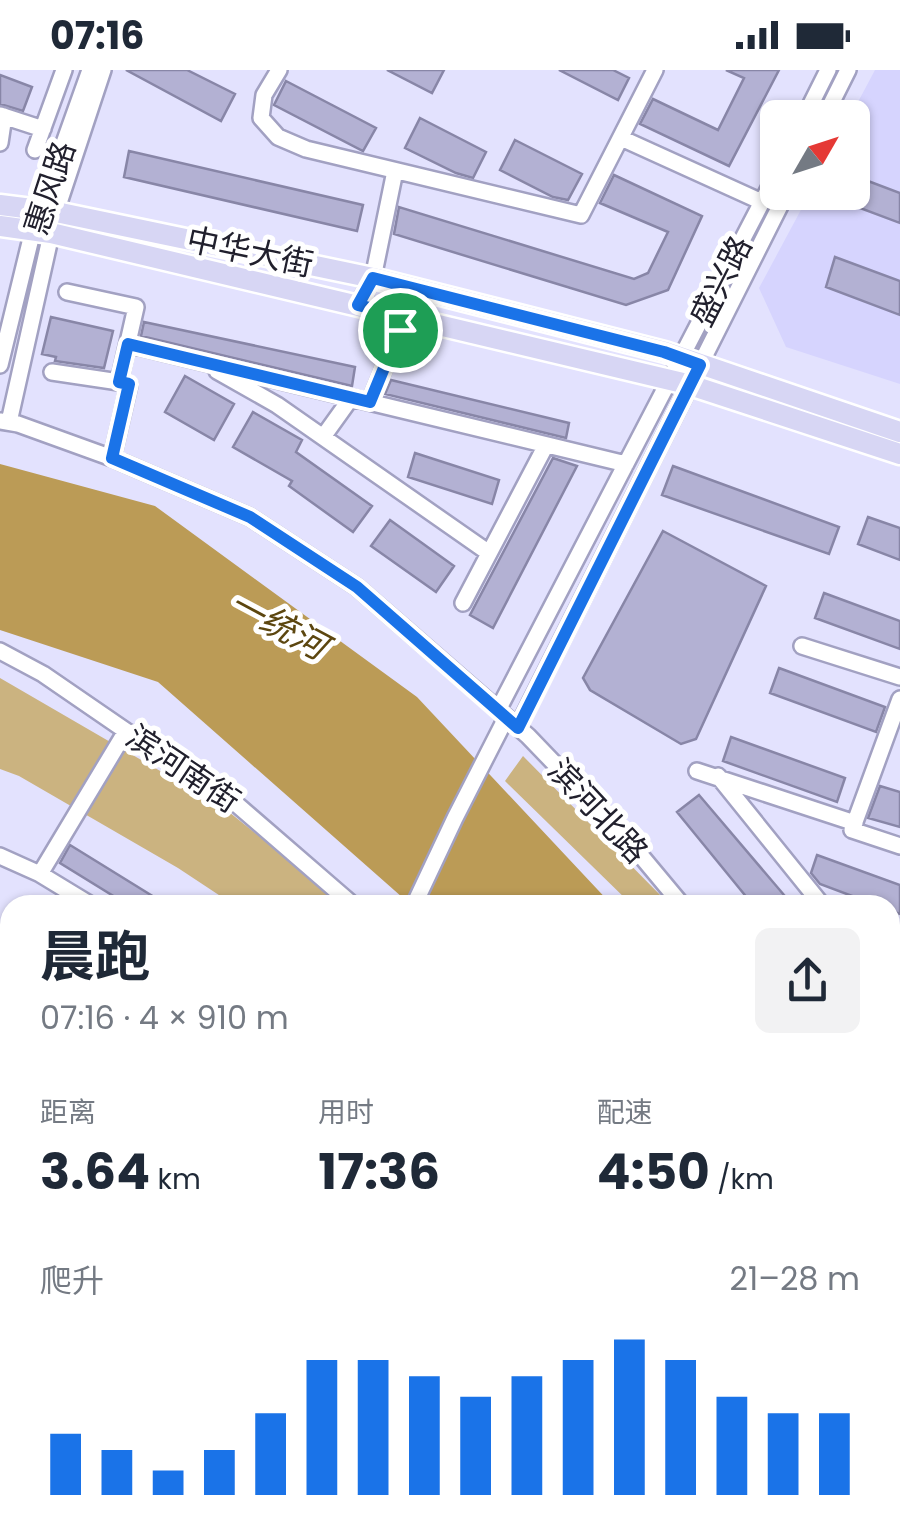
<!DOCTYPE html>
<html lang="zh">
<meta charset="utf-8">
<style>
body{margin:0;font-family:Poppins,"Noto Sans SC",sans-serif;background:#f2f2f3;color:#1f2937;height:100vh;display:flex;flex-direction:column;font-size:38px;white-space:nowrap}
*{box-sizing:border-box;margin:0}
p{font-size:32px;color:#747a83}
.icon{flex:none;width:55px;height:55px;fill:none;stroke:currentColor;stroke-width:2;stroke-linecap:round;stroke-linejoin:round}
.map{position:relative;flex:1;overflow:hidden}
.panel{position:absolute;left:0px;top:825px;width:900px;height:642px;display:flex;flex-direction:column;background:#fff;border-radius:30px 30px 0 0;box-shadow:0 2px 8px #0004}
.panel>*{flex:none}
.needle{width:65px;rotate:51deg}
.controls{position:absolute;left:760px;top:30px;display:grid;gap:20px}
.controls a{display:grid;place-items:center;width:110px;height:110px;border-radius:15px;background:#fff;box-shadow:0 2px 8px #0004;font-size:50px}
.pin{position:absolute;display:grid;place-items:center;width:85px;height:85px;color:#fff;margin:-42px;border:5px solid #fff;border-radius:50%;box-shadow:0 2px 10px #0007}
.round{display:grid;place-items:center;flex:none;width:105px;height:105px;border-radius:15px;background:#f2f2f3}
.headline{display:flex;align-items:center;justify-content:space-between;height:170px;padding:0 40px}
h1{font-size:55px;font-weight:700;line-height:75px}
.figures{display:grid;grid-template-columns:repeat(3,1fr);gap:15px;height:170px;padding:10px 40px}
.figures div{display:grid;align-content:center}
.figures b{font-size:50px;font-weight:700}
.figures small{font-size:28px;font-weight:400}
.figures p{font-size:28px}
.chart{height:280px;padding:20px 40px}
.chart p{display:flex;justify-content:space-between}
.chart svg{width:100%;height:180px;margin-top:10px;stroke:#1a73e8;stroke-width:6}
.status{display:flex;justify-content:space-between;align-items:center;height:70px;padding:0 50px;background:#fff;direction:ltr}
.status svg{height:28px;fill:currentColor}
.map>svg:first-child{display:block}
.built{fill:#d6d4fe}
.green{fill:#cbb380}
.water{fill:#bb9b56}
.building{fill:#b3b1d3;stroke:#8886a7;stroke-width:2.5}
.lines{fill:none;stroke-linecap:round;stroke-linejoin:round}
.minor-casing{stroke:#a2a1c2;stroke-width:20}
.major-casing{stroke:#fff;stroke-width:25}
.minor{stroke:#fff;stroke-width:15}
.major{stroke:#d7d6f4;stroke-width:20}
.route-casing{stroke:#fff;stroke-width:20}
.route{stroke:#1a73e8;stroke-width:12}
.labels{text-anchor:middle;stroke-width:10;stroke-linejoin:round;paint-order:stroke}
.street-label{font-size:32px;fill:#21202d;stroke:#fff}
.water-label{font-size:35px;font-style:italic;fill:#5c460f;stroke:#fff}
</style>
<div class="status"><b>07:16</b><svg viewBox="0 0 49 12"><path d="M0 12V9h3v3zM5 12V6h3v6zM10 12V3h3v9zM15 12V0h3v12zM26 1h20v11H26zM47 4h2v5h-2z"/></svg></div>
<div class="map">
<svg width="900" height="1466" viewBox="0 0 900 1466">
<rect width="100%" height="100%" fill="#e3e2fe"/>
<!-- built -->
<path class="built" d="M875,0h25v314l-114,-37 -27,-59 51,-95 42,-1v-74l-2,-1z"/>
<!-- green -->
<path class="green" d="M0,608l224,130 121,97h-111l-56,-37 -159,-92 -19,-7z
M523,686l147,149h-38l-127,-124z"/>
<!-- water -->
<path class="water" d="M0,394l155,42 262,191 195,208h-201l-253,-223 -158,-52z
M890,1204l10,14v191l-10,-9z"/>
<!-- building -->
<path class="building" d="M126,0h61l48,24 -14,27z
M387,0h57l-12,23z
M559,0h54l16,8 -11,22z
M726,0h53l-50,96 -89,-42 13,-25 65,31 26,-52z
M0,5l32,12 -9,24 -23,-7z
M286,11l90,47 -13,23 -89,-46z
M420,48l66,34 -13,26 -17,-5 -51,-25z
M515,70l67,34 -14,26 -15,-3 -53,-27z
M129,81l234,54 -6,26 -233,-54z
M614,105l88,41 -34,74 -42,15 -232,-71 5,-27 235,72 14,-6 20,-41 -68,-29z
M868,111l32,12v30l-40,-15z
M835,187l65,24v34l-74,-28z
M51,247l62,14 -9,37 -49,-7 1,-4 -14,-3z
M144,252l211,45 -3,19 -211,-50z
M185,306l49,28 -20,36 -49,-28z
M391,310l178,43 -3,15 -181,-44z
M253,342l49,28 -6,12 76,54 -19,26 -64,-46 3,-5 -59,-34z
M415,383l84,27 -7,24 -84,-27z
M553,388l24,8 -84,162 -23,-13z
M673,396l166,61 -10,27 -167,-59z
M868,447l32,11v32l-42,-16z
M390,450l64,46 -18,26 -65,-46z
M663,461l103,55 -70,153 -15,5 -91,-54 -7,-12z
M824,523l76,28v28l-85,-31z
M779,598l106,39 -9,25 -106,-39z
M731,667l114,41 -8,24 -114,-41z
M880,716l20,6v35l-32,-9z
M699,725l85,100 9,10h-40l-76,-93z
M70,775l97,60h-39l-68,-42z
M817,785l83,30v29l-10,-4v-5h-14l-56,-21 -9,-11z
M890,970l10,14v60l-10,-15z"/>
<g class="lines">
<!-- minor casing -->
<g class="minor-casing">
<path id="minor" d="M279,0l-15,25 -3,23 17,19 28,12 275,66 74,-145
M0,45l43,14
M804,48l24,-48
M824,48l24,-48
M621,68l141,64
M0,73l4,-27
M35,80l29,-80
M358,235l15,-27 22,-107
M128,274l498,120
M0,295l33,-135 57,-160
M217,301l60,34 212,148
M52,302l67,10 17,-75 -69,-15
M370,332l35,-85
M0,351l18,3 94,34 138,59 107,70 171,149 99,103 55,66
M9,352l47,-210 47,-142
M323,367l28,-39
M112,388l17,-73 -10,-3
M463,533l83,-158
M802,576l98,31
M0,581l43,23 83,57 86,52 141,122
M900,629l-48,131 48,16
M498,640l280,-539
M518,657l269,-535
M697,701l158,52
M718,706l104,129
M0,786l40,18 51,31
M40,804l86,-143
M414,835l41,-87 51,-100
M890,923l10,14
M890,1132l10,14
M0,1266l10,-21
M0,1455l31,11
M864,1458l7,8
M96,1466l4,-8
M288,1466l2,-8
M493,1466l1,-8
M831,1466l2,-8"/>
</g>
<!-- major casing -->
<g class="major-casing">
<path id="major" d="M0,135l56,7 317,66 292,74 235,80
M0,156l51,7 636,151 213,70"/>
</g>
<!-- minor -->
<use href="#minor" class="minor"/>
<!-- major -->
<use href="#major" class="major"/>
</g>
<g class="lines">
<!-- route casing -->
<g class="route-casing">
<path id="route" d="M373,208l291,74 36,13 -182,363 -161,-141 -107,-70 -138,-59 17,-74 -10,-2 9,-38 242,58 35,-85 -47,-12z"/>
</g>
<!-- route -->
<use href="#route" class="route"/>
</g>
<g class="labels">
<!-- street labels -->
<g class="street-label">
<text transform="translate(50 118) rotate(-72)" y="11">惠风路</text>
<text transform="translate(250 182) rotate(12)" y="11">中华大街</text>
<text transform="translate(721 211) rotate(-63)" y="11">盛兴路</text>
<text transform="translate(183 699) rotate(34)" y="11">滨河南街</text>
<text transform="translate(598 741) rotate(47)" y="11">滨河北路</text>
</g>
<!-- water labels -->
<g class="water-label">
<text transform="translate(278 555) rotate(28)" y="12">一统河</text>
</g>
</g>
</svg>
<div class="controls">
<a><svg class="needle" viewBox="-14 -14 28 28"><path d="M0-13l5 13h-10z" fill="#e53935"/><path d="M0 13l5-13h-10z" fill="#747a83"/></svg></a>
</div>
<div class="pin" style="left:400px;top:260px;background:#1e9e55"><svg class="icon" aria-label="arrive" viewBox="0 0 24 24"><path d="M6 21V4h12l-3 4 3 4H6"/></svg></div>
<section class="panel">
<div class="headline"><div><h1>晨跑</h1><p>07:16 · 4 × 910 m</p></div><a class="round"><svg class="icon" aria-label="share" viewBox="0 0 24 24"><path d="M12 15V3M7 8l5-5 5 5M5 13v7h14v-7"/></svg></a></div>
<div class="figures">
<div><p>距离</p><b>3.64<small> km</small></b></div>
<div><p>用时</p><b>17:36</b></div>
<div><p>配速</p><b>4:50<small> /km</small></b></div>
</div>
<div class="chart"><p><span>爬升</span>21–28 m</p>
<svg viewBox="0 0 160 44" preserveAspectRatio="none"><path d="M5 44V29M15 44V33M25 44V38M35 44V33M45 44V24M55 44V11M65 44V11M75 44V15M85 44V20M95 44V15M105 44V11M115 44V6M125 44V11M135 44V20M145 44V24M155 44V24"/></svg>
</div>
</section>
</div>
